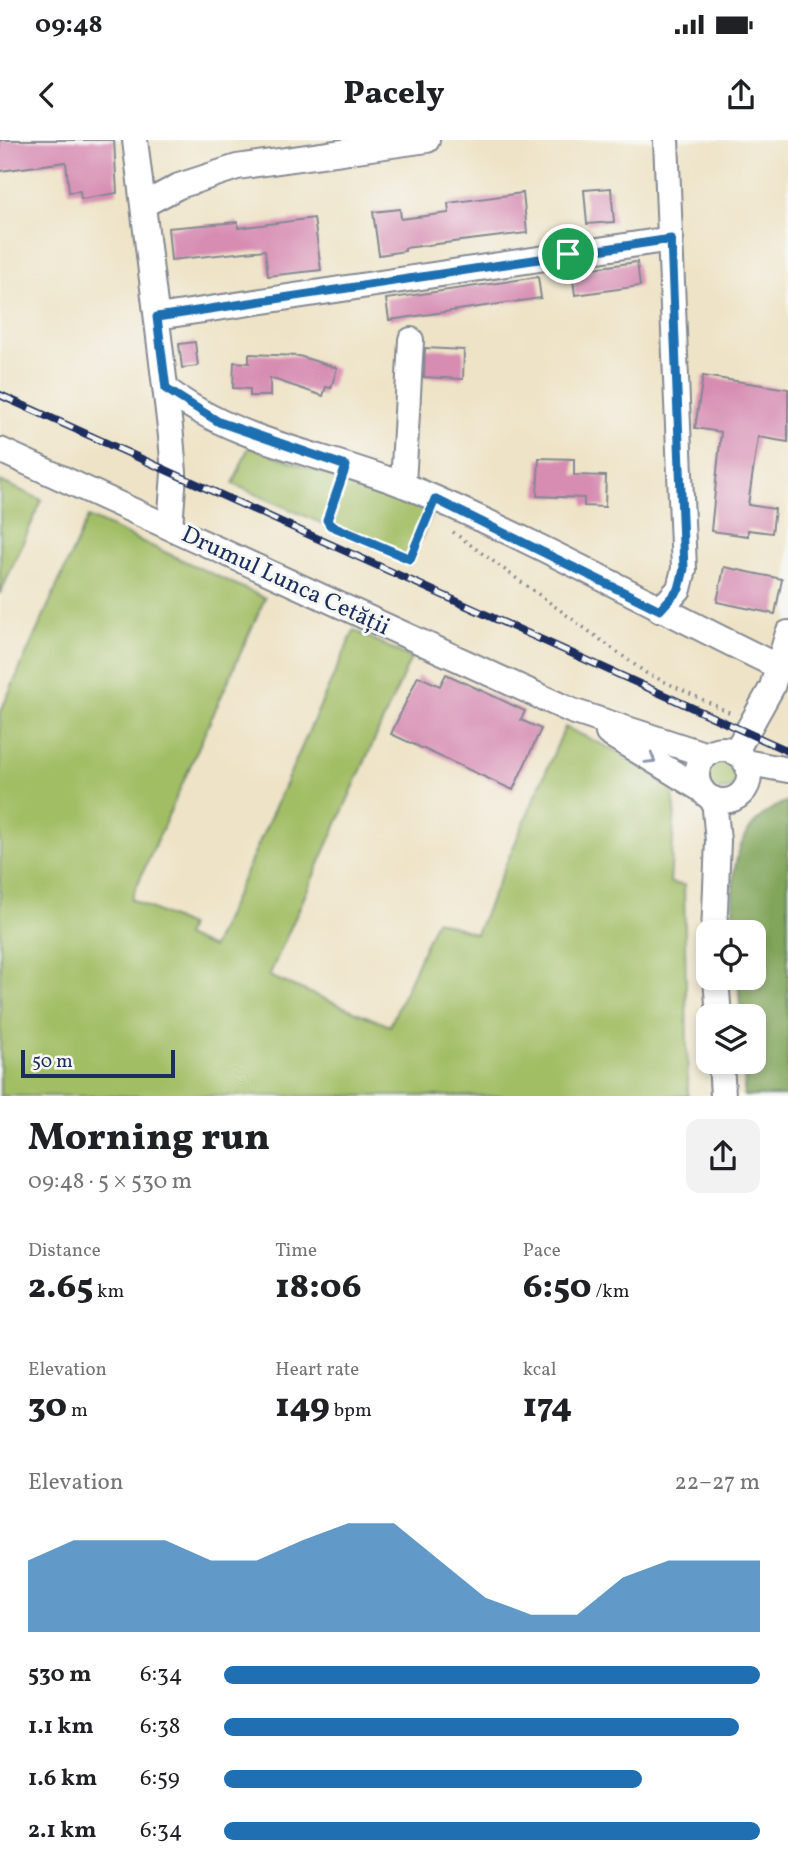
<!DOCTYPE html>
<meta charset="utf-8">
<style>
body{margin:0;font-family:Vollkorn,serif;background:#f2f2f2;color:#202124;height:100vh;display:flex;flex-direction:column;font-size:26px;white-space:nowrap}
*{box-sizing:border-box;margin:0}
p{font-size:23px;color:#757577}
.icon{flex:none;width:38px;height:38px;fill:none;stroke:currentColor;stroke-width:2;stroke-linecap:round;stroke-linejoin:round}
.map{position:relative;height:956px;overflow:hidden}
.sheet{display:flex;flex-direction:column;background:#fff;flex:1}
.sheet>*{flex:none}
.controls{position:absolute;left:696px;top:780px;display:grid;gap:14px}
.controls a{display:grid;place-items:center;width:70px;height:70px;border-radius:14px;background:#fff;box-shadow:0 4px 10px #0003;font-size:35px}
.scale{position:absolute;left:21px;bottom:18px;width:154px;box-sizing:border-box;padding-left:7px;border:4px solid #1b2f5e;border-top:0;font-size:19px;line-height:24px;white-space:nowrap;color:#1b2f5e;-webkit-text-stroke:5px #f6f6f2;paint-order:stroke}
.pin{position:absolute;display:grid;place-items:center;width:60px;height:60px;color:#fff;margin:-30px;border:4px solid #fff;border-radius:50%;box-shadow:0 2px 7px #0007}
.round{display:grid;place-items:center;flex:none;width:74px;height:74px;border-radius:14px;background:#f2f2f2}
.overview{display:flex;align-items:center;justify-content:space-between;height:119px;padding:0 28px}
h1{font-size:38px;font-weight:800;line-height:52px}
.stats{display:grid;grid-template-columns:repeat(3,1fr);gap:10px;height:119px;padding:7px 28px}
.stats div{display:grid;align-content:center}
.stats b{font-size:35px;font-weight:800}
.stats small{font-size:19px;font-weight:400}
.stats p{font-size:19px}
.chart{height:196px;padding:14px 28px}
.chart p{display:flex;justify-content:space-between}
.chart svg{width:100%;height:126px;margin-top:7px;fill:#1f6fb2;opacity:.7}
ul{padding:0 28px;list-style:none;font-size:23px}
li{display:grid;grid-template-columns:112px 84px 1fr;align-items:center;height:52px}
li i{height:18px;border-radius:9px;background:#1f6fb2}
.status{display:flex;justify-content:space-between;align-items:center;height:49px;padding:0 35px;background:#fff;direction:ltr}
.status svg{height:19px;fill:currentColor}
header{display:flex;justify-content:space-between;align-items:center;height:91px;padding:0 28px;background:#fff;font-size:32px;font-weight:800}
.map>svg:first-child{display:block}
.green{fill:#a2be65;stroke:#5e7662;stroke-width:2}
.forest{fill:#81a55a;stroke:#4e6a5c;stroke-width:2}
.building{fill:#d78cb2}
.lines{fill:none;stroke-linecap:round;stroke-linejoin:round}
.minor-casing{stroke:#848992;stroke-width:28}
.path{stroke:#848992;stroke-width:3.5;stroke-dasharray:2 5;stroke-linecap:butt}
.minor{stroke:#fff;stroke-width:24}
.rail-casing{stroke:#1b2f5e;stroke-width:8}
.rail{stroke:#f6f6f2;stroke-width:5;stroke-dasharray:16;stroke-linecap:butt}
.oneway{stroke:#8d97ae}
.route-casing{stroke:#fff;stroke-width:14}
.route{stroke:#1f6fb2;stroke-width:9}
.labels{text-anchor:middle;stroke-width:6;stroke-linejoin:round;paint-order:stroke}
.street-label{font-size:24px;fill:#1b2f5e;stroke:#f6f6f2}
</style>
<div class="status"><b>09:48</b><svg viewBox="0 0 49 12"><path d="M0 12V9h3v3zM5 12V6h3v6zM10 12V3h3v9zM15 12V0h3v12zM26 1h20v11H26zM47 4h2v5h-2z"/></svg></div>
<header><svg class="icon" aria-label="back" viewBox="0 0 24 24"><path d="M15 5l-7 7 7 7"/></svg>Pacely<svg class="icon" aria-label="share" viewBox="0 0 24 24"><path d="M12 15V3M7 8l5-5 5 5M5 13v7h14v-7"/></svg></header>
<div class="map">
<svg width="788" height="956" viewBox="0 0 788 956">
<rect width="100%" height="100%" fill="#f6f6f2"/>
<filter id="ink" filterUnits="userSpaceOnUse"><feTurbulence type="fractalNoise" baseFrequency=".0143" numOctaves="2"/><feDisplacementMap in="SourceGraphic" scale="14" xChannelSelector="R" yChannelSelector="G"/><feConvolveMatrix kernelMatrix="1 2 1 2 8 2 1 2 1" color-interpolation-filters="sRGB"/></filter>
<filter id="wash" filterUnits="userSpaceOnUse"><feTurbulence type="fractalNoise" baseFrequency=".00686" numOctaves="4" result="noise"/><feDisplacementMap in="SourceGraphic" scale="28" xChannelSelector="R" yChannelSelector="G"/><feGaussianBlur stdDeviation="1.57" result="paint"/><feColorMatrix in="noise" values="0 0 0 0 0 0 0 0 0 0 0 0 0 0 0 0 0 1.4 0 .05"/><feComposite in="paint" operator="in"/></filter>
<g filter="url(#wash)">
<rect width="100%" height="100%" fill="#eee3c6"/>
<!-- green -->
<path class="green" d="M249,306l183,67 -21,50 -178,-79z
M0,341l42,19 -42,94z
M88,377l177,81 -134,301 58,27 -4,10 27,12 142,-318 57,28 -142,318 121,50 46,-106 40,14 89,-207 53,25 54,34 3,23 -5,74 14,2 4,211h-688v-383z
M708 635a15 15 0 1 1 30 0a15 15 0 1 1-30 0Z"/>
<!-- forest -->
<path class="forest" d="M788,661v295h-44l1,-34h9v-45h-13l-3,-39h16v-45h-20c-3,-54 -5,-110 54,-132z"/>
<g id="blocks">
<!-- building -->
<path class="building" d="M0,0h114l3,53 -36,6 -1,-8 -11,1 -3,-30 -66,9z
M611,48l3,34 -27,2 -3,-34z
M523,53l4,40 -122,15v3l-26,4 -6,-43 27,-3 1,10 48,-6 -1,-10z
M314,78l7,52 -53,6 -3,-26 -94,10 -3,-32 70,-6v6z
M637,122l3,24 -65,9 -3,-24z
M538,137l3,21 -152,22 -3,-21z
M195,202l3,24 -16,2 -3,-24z
M425,208l39,2 -1,29 -39,-2z
M249,214l50,2 38,12 -6,20 -5,-1 -3,9 -53,-18v18h-20v-7l-17,-1 1,-26 15,1z
M703,236l85,13v53l-30,-5 -10,68 27,4 -3,24 -24,-3v6l-37,-5 10,-99 -26,-4z
M539,318l35,1v16l32,1 -1,31 -21,-1v-8l-47,-2z
M724,427l58,12 -7,35 -58,-12z
M446,534l79,37 -4,9 20,9 -28,61 -122,-56 27,-58 22,10z"/>
</g>
</g>
<g filter="url(#ink)">
<use href="#blocks" fill-opacity="0" stroke="#848992" stroke-width="2"/>
<g class="lines">
<!-- minor casing -->
<g class="minor-casing">
<path id="minor" d="M135,0l36,296 3,37 -4,54
M143,65l36,-19 58,-19 190,-27
M157,177l514,-78
M166,249c71,55 163,65 245,99 126,53 245,120 368,179
M0,310l572,261 135,44
M403,345l8,-145
M660,470l19,-21 5,-20 -18,-429
M608,593l94,57
M697 635a26 26 0 1 1 52 0a26 26 0 1 1-52 0Z
M735,613l37,-66 16,-54
M745,622l43,8
M714,659l4,42 -4,92
M716,838l3,39
M721,922l2,34"/>
</g>
<!-- path -->
<path class="path" d="M340,344l-13,39 79,36 6,-2 15,-37
M453,392l193,141 87,41"/>
<!-- minor -->
<use href="#minor" class="minor"/>
<!-- rail casing -->
<g class="rail-casing">
<path id="rail" d="M0,255l788,356"/>
</g>
<!-- rail -->
<use href="#rail" class="rail"/>
</g>
<!-- one-way arrows -->
<defs><path id="oneway-chevron" d="M-2-3.5L2.5 0L-2 3.5" fill="none" stroke-width="1.6" stroke-linecap="round" stroke-linejoin="round" transform="scale(1.75)"/></defs>
<use class="oneway" href="#oneway-chevron" transform="translate(651 619) rotate(31)"/>
</g>
<g class="lines" filter="url(#ink)">
<!-- route casing -->
<g class="route-casing">
<path id="route" d="M671,99l13,330 -5,20 -19,21 -225,-111 -25,60 -80,-34 -3,-5 19,-54 -127,-44 -53,-33 -9,-72z"/>
</g>
<!-- route -->
<use href="#route" class="route"/>
</g>
<g class="labels">
<!-- street labels -->
<g class="street-label">
<text transform="translate(286 440) rotate(25)" y="8">Drumul Lunca Cetății</text>
</g>
</g>
</svg>
<div class="controls">
<a><svg class="icon" aria-label="locate" viewBox="0 0 24 24"><circle cx="12" cy="12" r="6"/><path d="M12 2v4M12 18v4M2 12h4M18 12h4"/></svg></a>
<a><svg class="icon" aria-label="layers" viewBox="0 0 24 24"><path d="M12 4l9 5-9 5-9-5zM3 14l9 5 9-5"/></svg></a>
</div>
<div class="scale">50 m</div>
<div class="pin" style="left:568px;top:114px;background:#1e9e55"><svg class="icon" aria-label="arrive" viewBox="0 0 24 24"><path d="M6 21V4h12l-3 4 3 4H6"/></svg></div>
</div>
<section class="sheet">
<div class="overview"><div><h1>Morning run</h1><p>09:48 · 5 × 530 m</p></div><a class="round"><svg class="icon" aria-label="share" viewBox="0 0 24 24"><path d="M12 15V3M7 8l5-5 5 5M5 13v7h14v-7"/></svg></a></div>
<div class="stats">
<div><p>Distance</p><b>2.65<small> km</small></b></div>
<div><p>Time</p><b>18:06</b></div>
<div><p>Pace</p><b>6:50<small> /km</small></b></div>
</div>
<div class="stats">
<div><p>Elevation</p><b>30<small> m</small></b></div>
<div><p>Heart rate</p><b>149<small> bpm</small></b></div>
<div><p>kcal</p><b>174</b></div>
</div>
<div class="chart"><p><span>Elevation</span>22–27 m</p>
<svg viewBox="0 0 160 44" preserveAspectRatio="none"><path d="M0 44V19L10 12L20 12L30 12L40 19L50 19L60 12L70 6L80 6L90 19L100 32L110 38L120 38L130 25L140 19L150 19L160 19V44z"/></svg>
</div>
<ul>
<li><b>530 m</b>6:34<i style="width:100%"></i></li>
<li><b>1.1 km</b>6:38<i style="width:96%"></i></li>
<li><b>1.6 km</b>6:59<i style="width:78%"></i></li>
<li><b>2.1 km</b>6:34<i style="width:100%"></i></li>
</ul>
</section>
